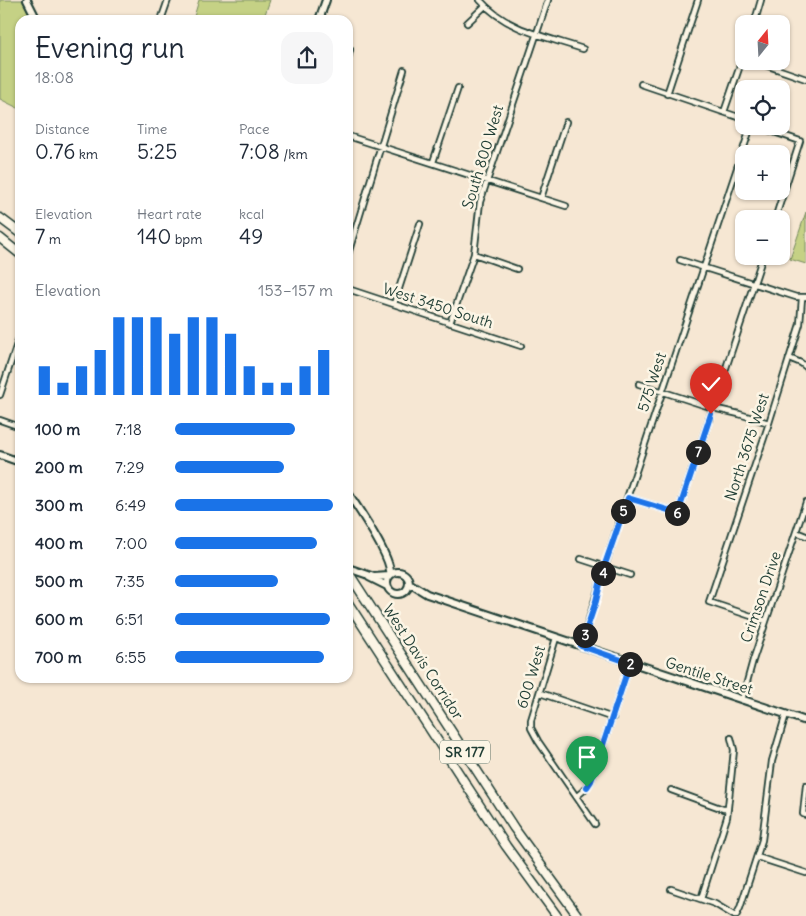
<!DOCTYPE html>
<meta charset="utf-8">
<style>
body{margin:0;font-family:Delius,sans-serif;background:#f6f6f7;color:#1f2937;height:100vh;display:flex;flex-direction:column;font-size:19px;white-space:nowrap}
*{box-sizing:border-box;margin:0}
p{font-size:16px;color:#747a83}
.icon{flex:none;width:28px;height:28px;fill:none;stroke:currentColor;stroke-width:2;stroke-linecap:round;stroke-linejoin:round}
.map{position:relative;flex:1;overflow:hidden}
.drawer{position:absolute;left:15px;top:15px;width:338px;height:668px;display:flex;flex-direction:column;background:#fff;border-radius:15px;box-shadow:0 1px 4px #0004}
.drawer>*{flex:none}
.needle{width:32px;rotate:18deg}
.fabs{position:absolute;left:735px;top:15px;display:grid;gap:10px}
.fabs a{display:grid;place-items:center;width:55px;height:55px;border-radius:10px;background:#fff;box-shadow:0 1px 4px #0004;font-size:25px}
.pin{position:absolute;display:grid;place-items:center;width:42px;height:42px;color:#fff;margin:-51px -21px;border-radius:50% 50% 50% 0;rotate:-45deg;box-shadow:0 0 5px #0007}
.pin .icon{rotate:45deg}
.km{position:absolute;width:25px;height:25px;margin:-12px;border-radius:50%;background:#222;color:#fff;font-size:14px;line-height:25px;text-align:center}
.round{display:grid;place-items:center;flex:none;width:52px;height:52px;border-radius:15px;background:#f6f6f7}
.head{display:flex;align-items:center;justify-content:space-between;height:85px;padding:0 20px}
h1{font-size:28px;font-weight:600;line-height:38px}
.figures{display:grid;grid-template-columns:repeat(3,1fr);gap:8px;height:85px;padding:5px 20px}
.figures div{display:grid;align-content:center}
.figures b{font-size:21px;font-weight:600}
.figures small{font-size:14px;font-weight:400}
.figures p{font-size:14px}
.chart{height:140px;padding:10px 20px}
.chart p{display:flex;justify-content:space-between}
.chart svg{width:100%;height:90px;margin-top:5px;stroke:#1a73e8;stroke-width:6}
ul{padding:0 20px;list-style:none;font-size:16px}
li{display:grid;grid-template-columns:80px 60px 1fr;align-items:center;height:38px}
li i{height:12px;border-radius:6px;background:#1a73e8}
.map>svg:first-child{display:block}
.green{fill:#c5d185;stroke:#72875c}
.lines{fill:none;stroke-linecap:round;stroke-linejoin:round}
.street-casing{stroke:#1f3d34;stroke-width:8}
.secondary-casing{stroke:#1f3d34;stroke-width:10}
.highway-casing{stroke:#1f3d34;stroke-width:11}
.street{stroke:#fcf5e5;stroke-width:4.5}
.secondary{stroke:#fcf5e5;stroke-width:6}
.highway{stroke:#fcf5e5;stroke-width:8}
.route-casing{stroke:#fff;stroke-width:10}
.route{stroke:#1a73e8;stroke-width:6}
.labels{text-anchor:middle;stroke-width:5;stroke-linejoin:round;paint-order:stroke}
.shield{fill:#fcf5e5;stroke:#617469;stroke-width:1}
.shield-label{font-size:14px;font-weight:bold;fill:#1f3d34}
.street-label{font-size:15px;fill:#1f3d34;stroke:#fcf5e5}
</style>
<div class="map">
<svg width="806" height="916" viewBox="0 0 806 916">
<rect width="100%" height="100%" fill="#f6e7d3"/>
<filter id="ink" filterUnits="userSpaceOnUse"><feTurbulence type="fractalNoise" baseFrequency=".02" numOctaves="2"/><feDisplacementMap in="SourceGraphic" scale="10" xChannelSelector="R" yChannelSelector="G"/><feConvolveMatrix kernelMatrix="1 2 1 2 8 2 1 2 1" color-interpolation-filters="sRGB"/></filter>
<g filter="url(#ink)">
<!-- green -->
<path class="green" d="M0,0h22l11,20h-13v89l-20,-10z
M199,0h71l-7,20h-70z
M806,212v52l-16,-5z"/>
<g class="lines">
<!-- street casing -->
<g class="street-casing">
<path id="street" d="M480,0c26,30 67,37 103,49
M161,20l7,-20
M467,23l18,-17
M754,24l7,-24
M348,58l2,-8
M754,61l52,18
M641,84l103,35
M667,94l31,-94
M724,112l20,-58
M757,126l43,15 -25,78
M348,136l218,70
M433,162l25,-74
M541,198l25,-76
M348,254l56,-184
M474,254l43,15
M680,260l116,37h10
M348,289l173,57
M394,304l26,-80
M450,323l24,-69 6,-52 68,-202
M789,358l12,5 5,4
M639,384l74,24 26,6 30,9
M0,395l20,-60
M0,420l20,7
M628,498l50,15 85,-257
M796,532l10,4
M581,559l49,16
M766,621l-57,-19 60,-179 31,-99 2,-26
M556,638l-25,82v8l7,13 57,83
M581,646l32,-106 138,-414
M540,693l73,25
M742,700l11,-40 53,-158
M806,785l-3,29 3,1
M671,790l52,19h5
M577,796l6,-5 8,-10 39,-118
M757,857l49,16
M671,889l44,15 20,12
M701,899l26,-82 7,-67 -3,-12
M736,916l4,-8 22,-68 10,-79 14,-47"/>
</g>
<!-- secondary casing -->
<g class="secondary-casing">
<path id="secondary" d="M27,0l10,20
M319,20l7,-20
M0,455l20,7
M348,493c10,15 45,66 42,82
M348,568l26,9 15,-1
M387 583a11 11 0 1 1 22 0a11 11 0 1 1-22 0Z
M369,577l18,9
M409,583l18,11 379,127"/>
</g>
<!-- highway casing -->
<g class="highway-casing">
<path id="highway" d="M0,218l20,15
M0,238l20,16
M348,572l166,256 64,88
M348,603l158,243 51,70"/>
</g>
<!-- street -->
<use href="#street" class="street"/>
<!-- secondary -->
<use href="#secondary" class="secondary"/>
<!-- highway -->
<use href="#highway" class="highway"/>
</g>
</g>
<g class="lines" filter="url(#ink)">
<!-- route casing -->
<g class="route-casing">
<path id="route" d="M587,787l4,-6 39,-118 -49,-17 15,-45 8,-34 24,-69 50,15 33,-99"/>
</g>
<!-- route -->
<use href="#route" class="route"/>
</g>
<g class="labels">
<!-- shield labels -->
<rect class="shield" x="440" y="740.5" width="50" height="23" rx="4"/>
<g class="shield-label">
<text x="465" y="757">SR 177</text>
</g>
<!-- street labels -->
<g class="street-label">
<text transform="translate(483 157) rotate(-73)" y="5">South 800 West</text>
<text transform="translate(438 306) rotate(18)" y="5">West 3450 South</text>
<text transform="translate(652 382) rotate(-72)" y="5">575 West</text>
<text transform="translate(747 447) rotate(-72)" y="5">North 3675 West</text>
<text transform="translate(761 597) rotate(-71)" y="5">Crimson Drive</text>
<text transform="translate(423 662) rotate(57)" y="5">West Davis Corridor</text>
<text transform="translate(709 676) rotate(18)" y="5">Gentile Street</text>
<text transform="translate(531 677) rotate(-73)" y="5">600 West</text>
</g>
</g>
</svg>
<div class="fabs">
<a><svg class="needle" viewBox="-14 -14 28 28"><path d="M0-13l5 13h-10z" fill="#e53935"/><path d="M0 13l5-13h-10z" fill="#747a83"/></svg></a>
<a><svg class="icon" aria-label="locate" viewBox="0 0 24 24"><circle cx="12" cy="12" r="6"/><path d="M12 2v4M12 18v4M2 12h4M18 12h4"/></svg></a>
<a>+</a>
<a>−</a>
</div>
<div class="pin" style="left:587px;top:787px;background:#1e9e55"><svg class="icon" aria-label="arrive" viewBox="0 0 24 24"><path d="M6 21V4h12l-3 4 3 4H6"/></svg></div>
<div class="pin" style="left:711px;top:414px;background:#d93025"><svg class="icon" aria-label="check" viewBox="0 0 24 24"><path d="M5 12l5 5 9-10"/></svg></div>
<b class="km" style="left:630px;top:664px">2</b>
<b class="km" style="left:585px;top:635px">3</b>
<b class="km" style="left:603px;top:573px">4</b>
<b class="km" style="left:623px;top:511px">5</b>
<b class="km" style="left:677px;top:513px">6</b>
<b class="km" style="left:698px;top:452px">7</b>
<section class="drawer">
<div class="head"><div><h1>Evening run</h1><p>18:08</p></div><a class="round"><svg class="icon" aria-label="share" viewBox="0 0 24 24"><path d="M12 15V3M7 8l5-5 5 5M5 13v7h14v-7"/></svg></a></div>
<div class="figures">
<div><p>Distance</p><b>0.76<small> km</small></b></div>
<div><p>Time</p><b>5:25</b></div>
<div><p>Pace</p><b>7:08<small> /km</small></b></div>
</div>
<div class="figures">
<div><p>Elevation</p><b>7<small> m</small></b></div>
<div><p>Heart rate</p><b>140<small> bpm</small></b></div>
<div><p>kcal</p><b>49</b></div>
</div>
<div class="chart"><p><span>Elevation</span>153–157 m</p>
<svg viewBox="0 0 160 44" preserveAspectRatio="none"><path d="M5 44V30M15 44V38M25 44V30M35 44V22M45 44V6M55 44V6M65 44V6M75 44V14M85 44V6M95 44V6M105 44V14M115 44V30M125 44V38M135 44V38M145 44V30M155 44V22"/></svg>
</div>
<ul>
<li><b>100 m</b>7:18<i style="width:76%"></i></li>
<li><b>200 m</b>7:29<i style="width:69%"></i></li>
<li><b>300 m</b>6:49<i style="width:100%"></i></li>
<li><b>400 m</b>7:00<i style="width:90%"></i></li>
<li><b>500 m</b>7:35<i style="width:65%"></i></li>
<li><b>600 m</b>6:51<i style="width:98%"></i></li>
<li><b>700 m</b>6:55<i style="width:94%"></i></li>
</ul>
</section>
</div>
